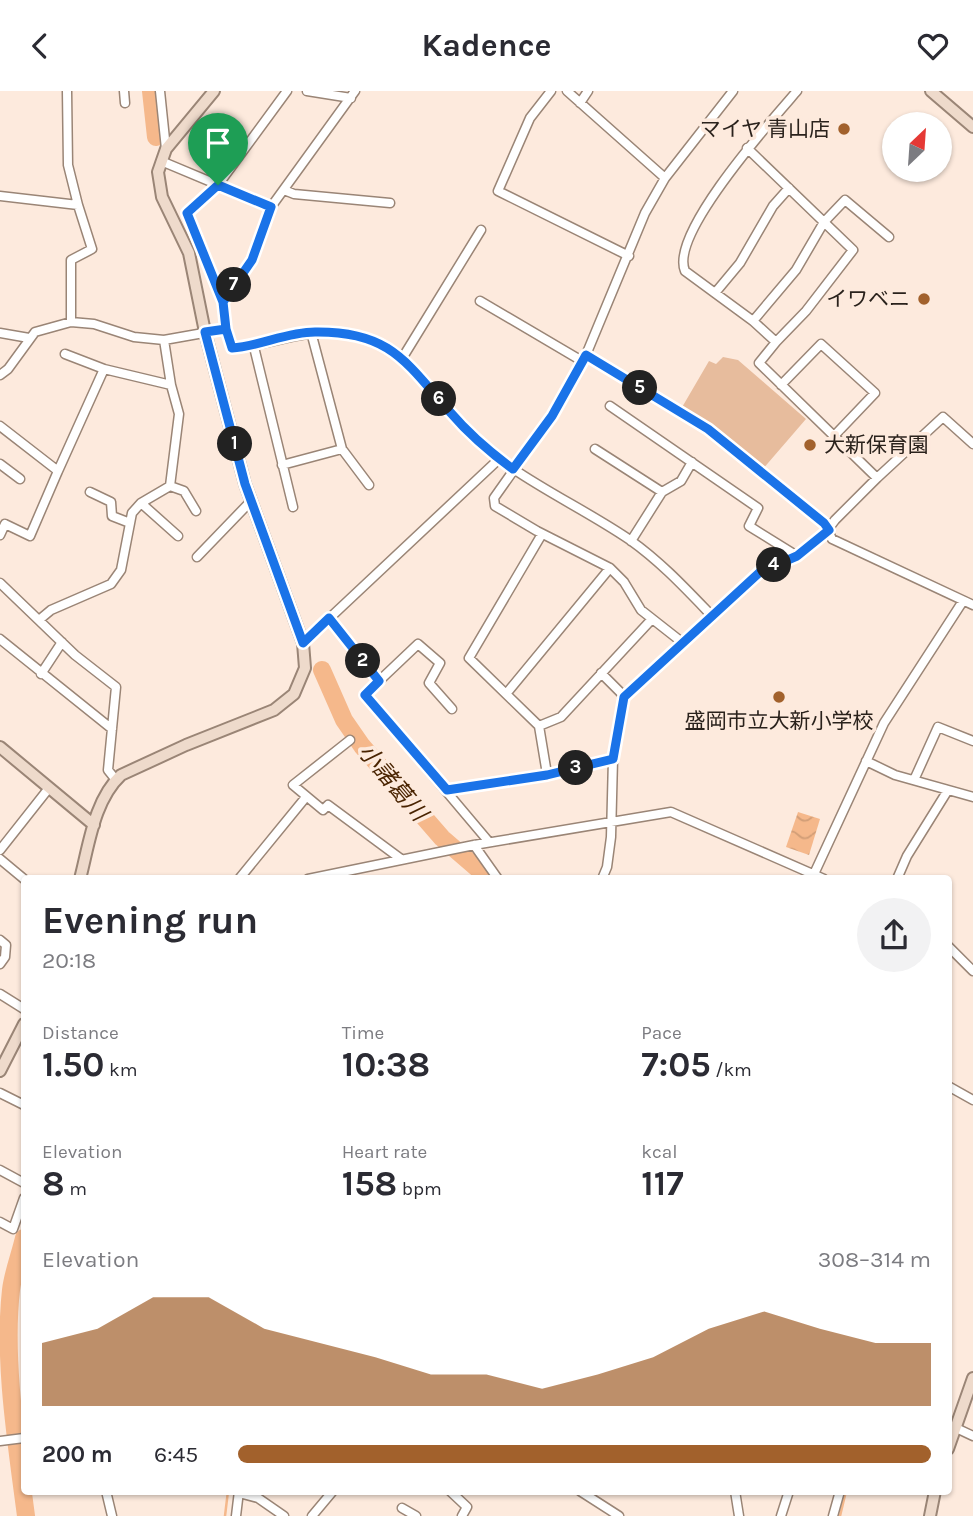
<!DOCTYPE html>
<meta charset="utf-8">
<style>
body{margin:0;font-family:Karla,"Noto Sans JP",sans-serif;background:#f2f2f3;color:#2b2b33;height:100vh;display:flex;flex-direction:column;font-size:26px;white-space:nowrap}
*{box-sizing:border-box;margin:0}
p{font-size:23px;color:#7c7c81}
.icon{flex:none;width:38px;height:38px;fill:none;stroke:currentColor;stroke-width:2;stroke-linecap:round;stroke-linejoin:round}
.map{position:relative;flex:1;overflow:hidden}
.sheet{position:absolute;left:21px;top:784px;width:931px;height:620px;display:flex;flex-direction:column;background:#fff;border-radius:7px;box-shadow:0 2px 5px #0004}
.sheet>*{flex:none}
.needle{width:46px;rotate:25deg}
.fabs{position:absolute;left:882px;top:21px;display:grid;gap:14px}
.fabs a{display:grid;place-items:center;width:70px;height:70px;border-radius:50%;background:#fff;box-shadow:0 2px 5px #0004;font-size:35px}
.pin{position:absolute;display:grid;place-items:center;width:60px;height:60px;color:#fff;margin:-72px -30px;border-radius:50% 50% 50% 0;rotate:-45deg;box-shadow:0 0 7px #0007}
.pin .icon{rotate:45deg}
.km{position:absolute;width:35px;height:35px;margin:-18px;border-radius:50%;background:#222;color:#fff;font-size:19px;line-height:35px;text-align:center}
.round{display:grid;place-items:center;flex:none;width:74px;height:74px;border-radius:37px;background:#f2f2f3}
.head{display:flex;align-items:center;justify-content:space-between;height:119px;padding:0 21px}
h1{font-size:38px;font-weight:700;line-height:52px}
.figures{display:grid;grid-template-columns:repeat(3,1fr);gap:10px;height:119px;padding:7px 21px}
.figures div{display:grid;align-content:center}
.figures b{font-size:35px;font-weight:700}
.figures small{font-size:19px;font-weight:400}
.figures p{font-size:19px}
.chart{height:196px;padding:14px 21px}
.chart p{display:flex;justify-content:space-between}
.chart svg{width:100%;height:126px;margin-top:7px;fill:#a2612c;opacity:.7}
ul{padding:0 21px;list-style:none;font-size:23px}
li{display:grid;grid-template-columns:112px 84px 1fr;align-items:center;height:52px}
li i{height:18px;border-radius:9px;background:#a2612c}
header{display:flex;justify-content:space-between;align-items:center;height:91px;padding:0 21px;background:#fff;font-size:32px;font-weight:700}
.map>svg:first-child{display:block}
.green{fill:#e7bc9d}
.water{fill:url(#water-waves)}
.lines{fill:none;stroke-linecap:round;stroke-linejoin:round}
.stream{stroke:#f5b88b;stroke-width:2.5}
.river{stroke:#f5b88b;stroke-width:18}
.street-casing{stroke:#9a8576;stroke-width:11}
.secondary-casing{stroke:#9a8576;stroke-width:14}
.street{stroke:#fff;stroke-width:8}
.secondary{stroke:#eedacb;stroke-width:10}
.route-casing{stroke:#fff;stroke-width:14}
.route{stroke:#1a73e8;stroke-width:9}
.poi-dot{fill:#a2612c;stroke:#fdeadd;stroke-width:2.5}
.labels{text-anchor:middle;stroke-width:7;stroke-linejoin:round;paint-order:stroke}
.poi-label{font-size:21px;fill:#2a221c;stroke:#fdeadd;text-anchor:end}
.water-label{font-size:23px;font-style:italic;fill:#492300;stroke:#fdeadd}
</style>
<header><svg class="icon" aria-label="back" viewBox="0 0 24 24"><path d="M15 5l-7 7 7 7"/></svg>Kadence<svg class="icon" aria-label="heart" viewBox="0 0 24 24"><path d="M12 20l-8-8c-3-5 5-10 8-4 3-6 11-1 8 4z"/></svg></header>
<div class="map">
<svg width="973" height="1425" viewBox="0 0 973 1425">
<defs>
<pattern id="water-waves" width="16" height="10" patternUnits="userSpaceOnUse" patternTransform="scale(1.75)"><rect width="16" height="10" fill="#f5b88b"/><path d="M0 5q4-4 8 0t8 0" fill="none" stroke="#d29e77"/></pattern>
</defs>
<rect width="100%" height="100%" fill="#fdeadd"/>
<!-- green -->
<path class="green" d="M723,266l15,3 68,59 -44,51 -81,-61 28,-48 7,3z"/>
<!-- water -->
<path class="water" d="M798,721l22,7 -11,36 -23,-8z"/>
<g class="lines">
<!-- stream -->
<path class="stream" d="M225,1425l3,-25
M840,1425l6,-25"/>
<!-- river -->
<path class="river" d="M151,0l5,46
M322,579l22,50 18,26 80,92 36,31 8,10
M24,1147c-4,17 -11,35 -13,52 -8,70 6,156 15,226"/>
<!-- street casing -->
<g class="street-casing">
<path id="street" d="M67,0l1,74 10,40
M124,0l1,12
M160,0l6,58
M307,0l44,7
M355,0l-84,116 -19,53 -29,42 3,27 6,19c52,-4 90,-30 145,-6 33,14 51,48 76,73 17,19 38,39 59,53 38,26 80,46 118,72 31,22 56,49 82,76
M551,0l-21,27 -32,73 131,65
M567,0l98,87
M580,12l8,-12
M747,57l106,102 -47,61 -30,31 -23,-21 -68,-50c-16,-37 87,-151 112,-180
M161,70l110,46
M284,99l10,4 96,9
M0,105l78,9 14,44 -21,11v62
M715,202l25,-30 33,-57 16,-18
M480,210l102,60
M223,211l-36,-89 31,-28 69,-94
M753,230l43,-51 28,-48 21,-22 44,37
M311,241l31,117 27,36
M0,242l29,5
M164,249l7,45
M776,251l-17,21 118,115
M254,256l39,160
M65,263l39,15
M586,264l122,74 116,94 8,16 141,66
M403,266l78,-127
M0,284l8,-6 27,-37 36,-10 23,2 40,13 30,3 62,-11
M781,294l40,-41 54,49 -41,43
M610,315l148,102 -9,18 48,30
M0,335l58,45 46,-102 67,16 8,29 -9,72 14,5 12,20
M595,358l67,43
M0,373l20,15
M282,374l60,-16
M90,401l21,10 1,14 18,7
M141,412l37,33
M542,443l-73,124 70,68 8,48
M0,444l5,-11 25,12 28,-65
M631,450l31,-49 19,-11 11,-19
M197,466l54,-56
M0,492l75,72 41,32 -8,83 8,10
M329,527l50,63 39,-37 22,19 -11,20 23,26
M39,529l12,-10 60,-26 10,-14 11,-57 9,-10 29,-17
M0,548l112,90
M303,552l196,-184
M683,552l-42,-33 -17,-28 -14,-14 -73,-37 -42,-25 -1,-8 58,-82 34,-61 59,-142 20,-35 68,-87
M601,582l23,23
M41,583l21,-32
M379,590l-14,14 124,147
M506,603l104,-126
M539,635l22,-9 91,-98
M350,649l-57,45 30,25 5,-5 73,54
M866,670l29,14 78,22
M914,689l24,-53 35,14
M447,700l100,-17 66,-15
M474,754l24,34
M0,759l49,-62
M0,768l24,20
M814,783l70,-151 79,-122
M239,788l67,-82
M308,788l166,-34 197,-33 153,67
M602,788l5,-12 4,-30 2,-78 11,-63 136,-125 37,-15 26,-20 12,-16 42,-42 66,-61 30,27
M897,788l10,-23 41,-66
M0,849l6,5 -1,12 -5,7
M948,855l25,25
M0,903l24,15
M948,995l25,14
M0,1002l24,12
M0,1079l24,13
M0,1131l13,7 11,-31
M956,1337l17,8
M0,1350l24,-3
M106,1400l6,25
M450,1400l17,16 -5,9
M580,1400l39,25
M735,1400l4,25
M239,1402l19,5 26,18
M402,1417l14,8
M236,1425l3,-25
M312,1425l21,-25
M781,1425l8,-25
M833,1425l7,-25"/>
</g>
<!-- secondary casing -->
<g class="secondary-casing">
<path id="secondary" d="M931,0l42,36
M0,656l94,78
M80,788c9,-34 14,-79 41,-104l65,-30 88,-35 20,-16 11,-26 -2,-25 -58,-159 -40,-152 -16,-79 -27,-56 -4,-25 8,-23 48,-58
M0,980l24,-47
M948,1358l25,-71
M930,1425l5,-25"/>
</g>
<!-- street -->
<use href="#street" class="street"/>
<!-- secondary -->
<use href="#secondary" class="secondary"/>
</g>
<g class="lines">
<!-- route casing -->
<g class="route-casing">
<path id="route" d="M218,94l-31,28 36,89 3,27 -21,3 40,152 58,159 26,-25 50,63 -14,14 82,95 100,-15 66,-16 11,-62 136,-125 37,-16 32,-26 -5,-7 -116,-94 -122,-74 -34,61 -39,53c-22,-16 -45,-36 -63,-57 -44,-50 -60,-81 -135,-80 -28,0 -55,14 -83,16l-6,-19 -3,-27 29,-42 19,-53 -53,-22"/>
</g>
<!-- route -->
<use href="#route" class="route"/>
</g>
<!-- markers -->
<g class="poi-dot">
<circle cx="844" cy="38" r="7"/>
<circle cx="924" cy="208" r="7"/>
<circle cx="810" cy="354" r="7"/>
<circle cx="779" cy="606" r="7"/>
</g>
<g class="labels">
<!-- poi labels -->
<g class="poi-label">
<text x="830" y="45">マイヤ 青山店</text>
<text x="910" y="215">イワベニ</text>
<text x="824" y="361" text-anchor="start">大新保育園</text>
<text x="779" y="637" text-anchor="middle">盛岡市立大新小学校</text>
</g>
<!-- water labels -->
<g class="water-label">
<text transform="translate(393 691) rotate(50)" y="8">小諸葛川</text>
</g>
</g>
</svg>
<div class="fabs">
<a><svg class="needle" viewBox="-14 -14 28 28"><path d="M0-13l5 13h-10z" fill="#e53935"/><path d="M0 13l5-13h-10z" fill="#7c7c81"/></svg></a>
</div>
<div class="pin" style="left:218px;top:94px;background:#1e9e55"><svg class="icon" aria-label="arrive" viewBox="0 0 24 24"><path d="M6 21V4h12l-3 4 3 4H6"/></svg></div>
<b class="km" style="left:235px;top:353px">1</b>
<b class="km" style="left:363px;top:570px">2</b>
<b class="km" style="left:576px;top:677px">3</b>
<b class="km" style="left:774px;top:474px">4</b>
<b class="km" style="left:640px;top:297px">5</b>
<b class="km" style="left:439px;top:308px">6</b>
<b class="km" style="left:234px;top:194px">7</b>
<section class="sheet">
<div class="head"><div><h1>Evening run</h1><p>20:18</p></div><a class="round"><svg class="icon" aria-label="share" viewBox="0 0 24 24"><path d="M12 15V3M7 8l5-5 5 5M5 13v7h14v-7"/></svg></a></div>
<div class="figures">
<div><p>Distance</p><b>1.50<small> km</small></b></div>
<div><p>Time</p><b>10:38</b></div>
<div><p>Pace</p><b>7:05<small> /km</small></b></div>
</div>
<div class="figures">
<div><p>Elevation</p><b>8<small> m</small></b></div>
<div><p>Heart rate</p><b>158<small> bpm</small></b></div>
<div><p>kcal</p><b>117</b></div>
</div>
<div class="chart"><p><span>Elevation</span>308–314 m</p>
<svg viewBox="0 0 160 44" preserveAspectRatio="none"><path d="M0 44V22L10 17L20 6L30 6L40 17L50 22L60 27L70 33L80 33L90 38L100 33L110 27L120 17L130 11L140 17L150 22L160 22V44z"/></svg>
</div>
<ul>
<li><b>200 m</b>6:45<i style="width:100%"></i></li>
</ul>
</section>
</div>
